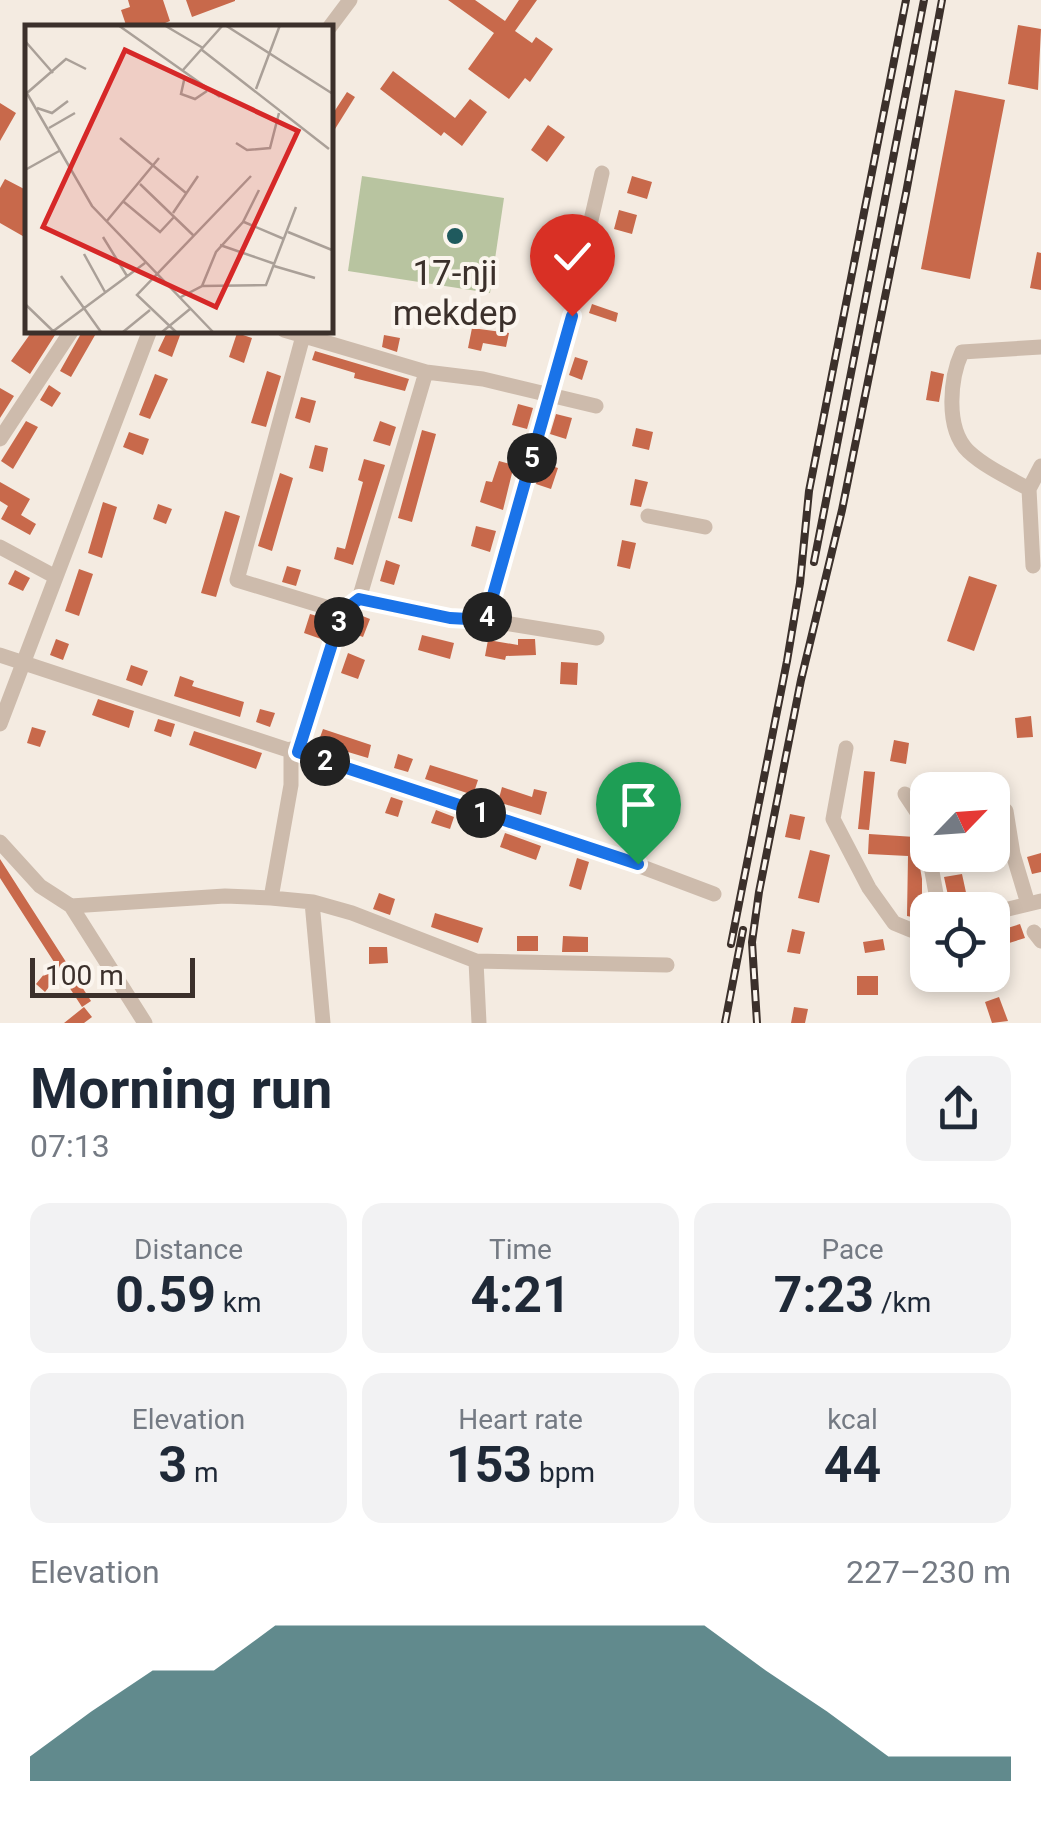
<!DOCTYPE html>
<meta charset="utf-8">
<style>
body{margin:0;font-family:Roboto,sans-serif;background:#f2f2f3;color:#1f2937;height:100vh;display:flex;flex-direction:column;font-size:38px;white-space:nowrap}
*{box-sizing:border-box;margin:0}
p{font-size:32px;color:#747a83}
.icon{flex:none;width:55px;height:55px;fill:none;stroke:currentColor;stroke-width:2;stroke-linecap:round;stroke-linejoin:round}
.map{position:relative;height:1023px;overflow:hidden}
.details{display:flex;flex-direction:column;background:#fff;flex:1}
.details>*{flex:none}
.needle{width:65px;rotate:65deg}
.tools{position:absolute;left:910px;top:772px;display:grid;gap:20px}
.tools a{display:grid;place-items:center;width:100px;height:100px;border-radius:20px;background:#fff;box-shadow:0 5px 15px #0003;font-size:50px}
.scale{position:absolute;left:30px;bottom:25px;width:165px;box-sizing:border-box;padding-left:10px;border:5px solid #3b302b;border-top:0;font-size:28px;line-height:35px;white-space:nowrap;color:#3b302b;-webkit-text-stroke:8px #fbf5ee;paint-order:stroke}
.pin{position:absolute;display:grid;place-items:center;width:85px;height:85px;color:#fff;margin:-102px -42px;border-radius:50% 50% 50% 0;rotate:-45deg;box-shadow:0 0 10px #0007}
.pin .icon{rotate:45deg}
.km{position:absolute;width:50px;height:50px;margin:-25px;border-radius:50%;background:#222;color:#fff;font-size:28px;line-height:50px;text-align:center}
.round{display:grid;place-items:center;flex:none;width:105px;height:105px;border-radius:20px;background:#f2f2f3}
.overview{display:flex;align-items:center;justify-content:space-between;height:170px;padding:0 30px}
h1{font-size:55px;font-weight:700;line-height:75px}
.metrics{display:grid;grid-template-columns:repeat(3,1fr);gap:15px;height:170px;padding:10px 30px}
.metrics div{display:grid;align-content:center;border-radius:20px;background:#f2f2f3;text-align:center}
.metrics b{font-size:50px;font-weight:700}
.metrics small{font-size:28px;font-weight:400}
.metrics p{font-size:28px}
.chart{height:280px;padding:20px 30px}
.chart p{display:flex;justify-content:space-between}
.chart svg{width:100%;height:180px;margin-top:10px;fill:#1f5a5e;opacity:.7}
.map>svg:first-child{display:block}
.green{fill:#b8c4a0}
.building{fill:#c8694b}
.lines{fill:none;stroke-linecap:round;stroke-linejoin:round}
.minor{stroke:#cdbbac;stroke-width:15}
.rail-casing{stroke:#3b302b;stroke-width:8}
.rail{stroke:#fbf5ee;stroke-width:4;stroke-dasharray:11;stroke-linecap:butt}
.route-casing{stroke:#fff;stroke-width:20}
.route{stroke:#1a73e8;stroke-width:12}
.poi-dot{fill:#1f5a5e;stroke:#fbf5ee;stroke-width:4}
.labels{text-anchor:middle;stroke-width:8;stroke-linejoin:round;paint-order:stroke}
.poi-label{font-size:35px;fill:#3b302b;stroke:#fbf5ee}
.inset-road{fill:none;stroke:#aaa098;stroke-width:2.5}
.view{fill:#d62828;fill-opacity:0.15;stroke:#d62828;stroke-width:5}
.inset-edge{fill:none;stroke:#3b302b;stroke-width:5}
</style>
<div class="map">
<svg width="1041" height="1023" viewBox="0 0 1041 1023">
<rect width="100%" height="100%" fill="#f4ebe1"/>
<!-- green -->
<path class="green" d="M362,176l142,22 -14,95 -142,-22z"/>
<!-- building -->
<path class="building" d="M128,0h35l7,21 -17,7h-26l-6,-18 9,-3z
M186,0h49v1l-43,16z
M448,0h27l30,21 14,-21h18l-22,31 17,12 4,-6 17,12 -23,33 -5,-4 -16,21 -41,-30 26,-36z
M1018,25l23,4 -3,61 -30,-6z
M393,71l62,47 15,-19 17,13 -25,34 -18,-14 -3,4 -61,-47z
M955,90l50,10 -35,179 -49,-10z
M347,92l8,5 -25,40v-19z
M0,103l16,10 -16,28z
M548,125l17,12 -18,25 -16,-12z
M632,176l20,6 -5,17 -20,-6z
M5,179l23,12v48l-28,-16v-35z
M619,210l18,5 -5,19 -18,-5z
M1037,252l4,1v37l-11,-2z
M592,304l26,9 -2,9 -27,-9z
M472,328l37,5 -3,14 -23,-4 -2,8 -13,-3z
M33,330h16l6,5 -25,39 -19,-13z
M83,330h15l-27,47 -11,-6z
M168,330h14l-10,27 -14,-6z
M237,333l15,5 -8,25 -15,-6z
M384,335l16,3 -3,14 -15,-5z
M315,351l94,28 -4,12 -51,-13 1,-5 -43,-13z
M575,357l13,4 -6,19 -13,-5z
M267,371l14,5 -15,51 -15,-4z
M931,371l13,3 -5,28 -13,-2z
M155,374l13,5 -18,40 -11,-4z
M49,385l12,8 -9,14 -12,-7z
M0,388l14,8 -14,22z
M301,397l15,4 -6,22 -15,-5z
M518,404l15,4 -6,21 -15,-4z
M556,414l16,4 -6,21 -16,-5z
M26,421l12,6 -25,42 -12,-8z
M380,421l16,6 -6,19 -17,-5z
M636,428l17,4 -4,18 -17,-4z
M422,430l14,4 -24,88 -14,-4z
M129,432l20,7 -6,16 -20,-8z
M315,445l13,3 -5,24 -14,-4z
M364,459l21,6 -32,100 -19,-6 3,-12 8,2 18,-67 -5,-2z
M499,461l15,4 -11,45 -23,-8 6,-21 6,1z
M542,463l16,5 -7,21 -15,-5z
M280,473l13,5 -21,73 -14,-5z
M635,479l13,3 -7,25 -11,-2z
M0,482l30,17 -9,16 15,9 -6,11 -29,-16 7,-13 -8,-5z
M103,502l14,5 -15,51 -14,-5z
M158,504l14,5 -6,15 -13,-5z
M225,511l15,5 -24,81 -15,-4z
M476,526l20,5 -6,21 -19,-6z
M622,540l14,3 -6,26 -13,-3z
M386,560l14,5 -6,20 -14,-4z
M287,566l14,4 -5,16 -14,-4z
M79,569l14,5 -14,42 -14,-5z
M15,570l15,8 -7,13 -15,-7z
M969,576l28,9 -23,66 -27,-10z
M310,614l18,5 -7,20 -17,-6z
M360,615l10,4 -7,18 -11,-4z
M422,635l32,8 -4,16 -32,-9z
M56,639l13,5 -6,16 -13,-5z
M518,639h17l1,16 -30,1 -1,4 -20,-4 3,-16 30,5z
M348,653l17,7 -7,19 -17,-6z
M561,662l17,1 -1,22 -17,-1z
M131,665l17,6 -6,15 -16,-6z
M180,676l14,5 -2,5 52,16 -4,15 -66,-21z
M98,699l36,12 -5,17 -37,-13z
M260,709l15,4 -5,14 -14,-5z
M1031,716l2,21 -16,1 -2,-20z
M158,719l17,5 -4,13 -17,-6z
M32,727l14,4 -6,16 -13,-4z
M323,729l48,16 -3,13 -50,-15z
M194,731l68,22 -6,16 -67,-24z
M894,740l15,3 -3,21 -16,-3z
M398,754l15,5 -5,13 -14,-4z
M430,765l48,15 -5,15 -48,-16z
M864,771l11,1 -6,58 -11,-1z
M502,787l30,10 2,-8 13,3 -6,23 -43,-13z
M391,797l12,4 -5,16 -13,-4z
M436,810l18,7 -4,12 -19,-6z
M790,814l15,3 -5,23 -15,-3z
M505,833l36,13 -5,14 -36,-13z
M869,834l46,3 5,11 -2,8 4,23v40l-15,-3 1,-60 -40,-2z
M810,850l20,5 -11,48 -21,-5z
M1041,853v19l-9,2 -5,-17z
M577,858l12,4 -8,28 -12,-4z
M0,859l91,142 -9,6 -22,-34 -15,19 -9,-8 18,-22 -54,-84z
M962,874l5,23 -18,3 -5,-23z
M379,893l16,6 -5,16 -17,-6z
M435,913l48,15 -5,15 -47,-16z
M1020,924l5,14 -19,6 -5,-14z
M792,929l13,3 -5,22 -13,-2z
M517,936h21v15h-21z
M563,936l25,1v15h-26z
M883,939l2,11 -20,3 -2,-11z
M369,947h18l1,16 -19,1z
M857,976h21v19h-21z
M999,997l9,24 -16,2 -7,-21z
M84,1007l8,10 -8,6h-20z
M794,1007l14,2 -3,14h-14z"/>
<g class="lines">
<!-- minor -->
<path class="minor" d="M329,28l21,-28
M284,330l142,42 57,7 113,27
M303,336l-66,244 105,32
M0,439l72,-109
M1029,489c-20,-11 -44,-22 -61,-38 -23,-23 -18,-73 -6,-99l79,-5
M648,516l57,11
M0,547l54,29
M1033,566l-4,-77 12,-23
M359,599l91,20 36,1 111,18
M486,620l86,-304 3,-53 13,-30 14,-60
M0,655l637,210 77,29
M0,724l150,-394
M846,748l-13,71 36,69 25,35 17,7h17
M297,752l45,-140 17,-13 67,-227
M905,794l18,27 5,19
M992,799l14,12 7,43 15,50
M0,842l40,44 31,20 154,-10 46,2 42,4 39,11 124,48 191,4
M929,855l10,55
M271,898l20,-113v-36
M312,902l11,121
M71,906l74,117
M992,913l49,-12
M1034,932l7,9
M476,961l3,62
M991,975l2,6"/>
<!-- rail casing -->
<g class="rail-casing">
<path id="rail" d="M814,562l110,-562
M731,944l56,-283 13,-78 9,-92 97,-491
M725,1023l18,-93
M757,1023l-5,-81 7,-50 42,-212 41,-170 64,-317 36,-193"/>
</g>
<!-- rail -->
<use href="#rail" class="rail"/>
</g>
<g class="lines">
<!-- route casing -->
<g class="route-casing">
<path id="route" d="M572,316l-86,304 -36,-2 -91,-19 -17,13 -44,140 340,112"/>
</g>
<!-- route -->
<use href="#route" class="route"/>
</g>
<!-- markers -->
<circle class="poi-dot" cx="455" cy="236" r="10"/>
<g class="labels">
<!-- poi labels -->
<g class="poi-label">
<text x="455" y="285">17-nji<tspan x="455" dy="40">mekdep</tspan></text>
</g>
</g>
<!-- overview -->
<g transform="translate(25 25)">
<rect width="308" height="308" fill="#f4ebe1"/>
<path class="inset-road" d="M93,0l102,72M139,0l39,23M200,0l108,69M0,16l28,32M177,25l127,99M158,45l40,-45M160,51l-4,18 14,5 12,-8M231,64l24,-64M0,65l67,116 121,126M2,68l39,-34 20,10M12,83l15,5 16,-12M24,103l26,-15M95,113l66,55M211,118l11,7 23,-2 9,-35M0,145l36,-20M115,159l54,52M99,177l36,30 14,-15M148,188l25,-37M81,197l53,-64M219,197l40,17M263,207l44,18M78,212l24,39M195,220l55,19M59,229l21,38M249,241l41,12M36,251l40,56M177,261l64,-1 30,-78M154,273l23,-12 14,-34 27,-30 16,-32M0,279l28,27M27,307l93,-69M98,307l27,-22M137,307l28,-23M151,307l-39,-37 114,-119"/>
<path class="view" d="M100,25l173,81 -82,176 -173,-80z"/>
<rect width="308" height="308" class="inset-edge"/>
</g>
</svg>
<div class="tools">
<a><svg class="needle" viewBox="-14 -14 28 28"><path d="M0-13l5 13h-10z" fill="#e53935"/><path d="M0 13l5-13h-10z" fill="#747a83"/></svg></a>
<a><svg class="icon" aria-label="locate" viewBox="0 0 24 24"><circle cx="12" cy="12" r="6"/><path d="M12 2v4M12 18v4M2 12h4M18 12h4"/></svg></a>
</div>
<div class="scale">100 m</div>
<div class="pin" style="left:638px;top:864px;background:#1e9e55"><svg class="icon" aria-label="arrive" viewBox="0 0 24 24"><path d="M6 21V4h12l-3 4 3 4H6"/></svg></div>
<div class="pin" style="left:572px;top:316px;background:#d93025"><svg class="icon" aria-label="check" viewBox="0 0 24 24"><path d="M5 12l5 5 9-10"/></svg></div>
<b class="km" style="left:481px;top:813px">1</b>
<b class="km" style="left:325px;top:761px">2</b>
<b class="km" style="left:339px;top:622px">3</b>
<b class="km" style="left:487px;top:617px">4</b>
<b class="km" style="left:532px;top:458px">5</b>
</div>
<section class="details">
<div class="overview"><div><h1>Morning run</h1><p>07:13</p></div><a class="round"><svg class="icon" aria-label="share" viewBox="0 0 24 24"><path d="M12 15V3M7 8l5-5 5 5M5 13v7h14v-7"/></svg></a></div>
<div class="metrics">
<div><p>Distance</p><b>0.59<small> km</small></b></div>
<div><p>Time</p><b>4:21</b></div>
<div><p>Pace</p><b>7:23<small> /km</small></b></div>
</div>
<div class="metrics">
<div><p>Elevation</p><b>3<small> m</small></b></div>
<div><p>Heart rate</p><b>153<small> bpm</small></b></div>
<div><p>kcal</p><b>44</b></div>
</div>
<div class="chart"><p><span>Elevation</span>227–230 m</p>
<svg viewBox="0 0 160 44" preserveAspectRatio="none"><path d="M0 44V38L10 27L20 17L30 17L40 6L50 6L60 6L70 6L80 6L90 6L100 6L110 6L120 17L130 27L140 38L150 38L160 38V44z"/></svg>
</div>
</section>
